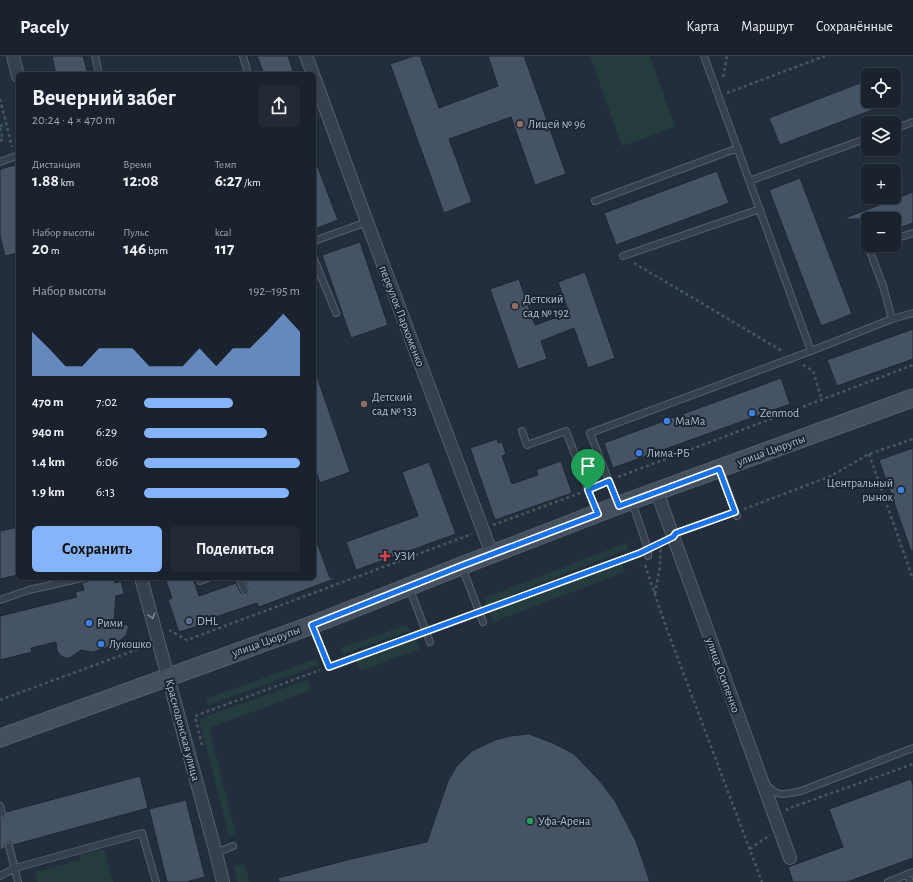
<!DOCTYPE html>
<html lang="ru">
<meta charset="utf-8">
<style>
body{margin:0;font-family:"Alegreya Sans",sans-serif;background:#232a36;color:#f1f3f6;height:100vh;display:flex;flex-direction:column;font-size:15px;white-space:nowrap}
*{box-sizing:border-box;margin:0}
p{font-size:13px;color:#9fa4aa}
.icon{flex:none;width:22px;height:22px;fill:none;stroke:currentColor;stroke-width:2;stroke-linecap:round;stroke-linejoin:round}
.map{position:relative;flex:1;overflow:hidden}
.side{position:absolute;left:16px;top:16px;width:300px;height:508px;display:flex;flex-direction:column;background:#1a222e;border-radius:6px;box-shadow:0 1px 3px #0004,0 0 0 1px #383f4a}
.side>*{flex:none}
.buttons{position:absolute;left:861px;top:12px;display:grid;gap:8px}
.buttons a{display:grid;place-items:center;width:40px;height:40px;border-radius:6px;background:#1a222e;box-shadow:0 1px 3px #0004,0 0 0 1px #383f4a;font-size:20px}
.pin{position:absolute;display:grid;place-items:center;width:34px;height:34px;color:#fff;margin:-41px -17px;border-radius:50% 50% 50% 0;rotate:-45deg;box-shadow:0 0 4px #0007}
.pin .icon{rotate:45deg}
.round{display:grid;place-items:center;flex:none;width:42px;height:42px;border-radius:6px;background:#232a36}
.headline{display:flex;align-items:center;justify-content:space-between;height:68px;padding:0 16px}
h1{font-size:22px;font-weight:700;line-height:30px}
.stats{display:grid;grid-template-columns:repeat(3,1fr);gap:6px;height:68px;padding:4px 16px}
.stats div{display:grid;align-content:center}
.stats b{font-size:17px;font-weight:700}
.stats small{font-size:11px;font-weight:400}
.stats p{font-size:11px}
.chart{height:112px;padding:8px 16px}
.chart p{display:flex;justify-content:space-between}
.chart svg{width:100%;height:72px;margin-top:4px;fill:#85b4fa;opacity:.7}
.cta{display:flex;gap:8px;margin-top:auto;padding:8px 16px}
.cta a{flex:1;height:46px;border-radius:6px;background:#85b4fa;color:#111;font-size:16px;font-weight:700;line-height:46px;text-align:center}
.cta a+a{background:#232a36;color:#f1f3f6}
ul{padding:0 16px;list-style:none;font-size:13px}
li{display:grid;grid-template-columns:64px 48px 1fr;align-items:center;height:30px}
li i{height:10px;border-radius:5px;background:#85b4fa}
header{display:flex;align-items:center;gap:24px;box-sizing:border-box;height:56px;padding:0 20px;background:#1a222e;border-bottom:1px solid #383f4a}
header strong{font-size:19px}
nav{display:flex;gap:22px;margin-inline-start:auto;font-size:14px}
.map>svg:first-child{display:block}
.green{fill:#253c3e}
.building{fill:#465364;stroke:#1e2734}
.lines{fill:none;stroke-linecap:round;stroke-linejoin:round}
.lane-casing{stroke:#555e6b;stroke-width:8}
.street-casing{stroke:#555e6b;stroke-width:14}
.secondary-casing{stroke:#555e6b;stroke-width:19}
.path{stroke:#43595b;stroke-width:2.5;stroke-dasharray:3 3;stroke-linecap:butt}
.lane{stroke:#37404d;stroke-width:6}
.street{stroke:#37404d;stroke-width:12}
.secondary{stroke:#444f60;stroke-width:17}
.oneway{stroke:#7b8491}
.route-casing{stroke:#fff;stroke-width:8}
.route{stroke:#1a73e8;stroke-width:5}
.education-dot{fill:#8d6e63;stroke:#1c2532;stroke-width:1.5}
.shop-dot{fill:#3f7fe0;stroke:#1c2532;stroke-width:1.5}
.health-dot{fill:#e0444e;stroke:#1c2532;stroke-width:1.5}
.service-dot{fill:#5c6f8a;stroke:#1c2532;stroke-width:1.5}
.leisure-dot{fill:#2e9e5b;stroke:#1c2532;stroke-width:1.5}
.labels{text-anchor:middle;stroke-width:4;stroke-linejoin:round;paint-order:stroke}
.poi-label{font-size:12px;fill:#b2bbc9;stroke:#1c2532;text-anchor:start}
.street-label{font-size:12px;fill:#b2bbc9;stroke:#1c2532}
</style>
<header>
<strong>Pacely</strong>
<nav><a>Карта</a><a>Маршрут</a><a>Сохранённые</a></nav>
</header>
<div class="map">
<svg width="913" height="826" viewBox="0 0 913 826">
<rect width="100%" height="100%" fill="#232e3d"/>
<!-- green -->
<path class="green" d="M590,0h60l25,71 -53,19z
M626,487l2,6 -142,56 -2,-7z
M621,507l4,9 -132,50 -3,-9z
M407,569l3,6 -67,23 -3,-6z
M416,583l4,10 -60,22 -4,-10z
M316,603l3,6 -111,40 -2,-6z
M308,624l3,10 -102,38 27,107 -7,2 -30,-118z
M104,793l9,33h-76l-2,-10 46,-12 -1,-5z
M245,808l4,18h-12l-3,-15z"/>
<!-- building -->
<path class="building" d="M52,0h31l5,18h-32z
M257,0h31l6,18h-30z
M414,0h6l19,52 59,-22 -10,-30h36l42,118 -31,11 -24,-68 -62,22 23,63 -28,11 -54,-149z
M868,24v21h25v1l-113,43 -11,-27z
M314,104h1l23,60 -24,9z
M16,109l2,11v77l-13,3 -5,-20v-67z
M717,115l12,32 -113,42 -12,-32z
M800,122l52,136 -31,12 -52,-136z
M913,136v31l-19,7v-11h-49v-1z
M360,186l28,83 -37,13 -29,-83z
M585,216l30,86 -27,10 -14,-40 -33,13 6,18 -29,10 -28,-80 29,-10 16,46 34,-12 -11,-31z
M913,273v30l-76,27 -10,-26z
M314,318h2l34,98 -30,11 -6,-18z
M781,322l9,26 -177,64 -9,-25z
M497,383l1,4 4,-1 4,12 -4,2 10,28 26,-9 -2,-5 25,-9 11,32 -77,27 -25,-72z
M913,392v103h-2l-32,-91z
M429,406l27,72 -100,36 -10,-28 72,-26 -16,-44z
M18,471v48l-18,4v-48z
M314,481h1l15,41h3l1,1 -75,28 -2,-4 -50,17 1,3 -29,9 -11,-32 4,-2 -7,-20h28l6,18 37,-13 5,10 6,2 2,-4 -4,-11 5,-2h64z
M96,522h18l1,5 6,-2 3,13 -8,2 -2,24 15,6 -3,9 -10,9 -13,5 -10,3 -12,-2 -11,8h-5l-4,-2 -4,-5 -1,-9 -25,6 1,4 -32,8v-44l77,-19 -2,-5 9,-2 -2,-7z
M529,678l24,9 21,11 25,26 16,21 21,40 14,41h-371l-1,-4 73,-19 76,-17 21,-61 8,-14 16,-16 23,-11 15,-4z
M140,720l8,32 -135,37 -2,-3h-3l-3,2v4l-5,2v-32l5,-1 1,-5z
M911,723l2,6v73l-66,24h-54l-5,-15 55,-20 -14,-38z
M186,744l19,77 -19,5h-19l-18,-73z"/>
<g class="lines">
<!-- lane casing -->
<g class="lane-casing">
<path id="lane" d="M95,0l4,18
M243,0l5,18
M704,0l107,295
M894,73l19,-7
M0,106l18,-7
M749,125l119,-43
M595,145l143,-53
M894,183l19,-6
M314,185l53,-19
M872,189l-4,1 15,40 9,33
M623,200l137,-47
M314,203l22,54
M522,375l5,14 39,-14 31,82
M720,414l17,46
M632,446l16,47v7
M618,448l-28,-71 221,-82 81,-32 21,-6
M462,511l21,55
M199,522l1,3 8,-3
M239,522l6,13
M409,531l21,55
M0,544l29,-10 53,-12
M312,570l17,41
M767,729c10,13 20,9 34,6l112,-43
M0,750l2,8
M9,790l9,36
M216,797l17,-7
M907,818l3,8
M0,820l15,-8 127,-35 14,49
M888,826l25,-10"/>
</g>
<!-- street casing -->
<g class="street-casing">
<path id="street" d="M13,0l5,20
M306,0l7,18
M314,21l53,145 125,332
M657,436l133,366
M141,522l75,275 7,29"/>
</g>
<!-- secondary casing -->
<g class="secondary-casing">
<path id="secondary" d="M0,682l312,-113 149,-59 158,-61 294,-107"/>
</g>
<!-- path -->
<path class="path" d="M723,21l4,-21
M727,37l98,-37
M0,43l12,48
M0,70l6,-2
M0,72l3,11 -3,2
M634,207l148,88
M803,309l10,6 9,29
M869,398l44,125
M618,421l295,-112
M744,453l87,-33 38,-22 44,-15
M493,469l87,-32
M684,474l42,-15
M645,509l21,62 96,255
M655,538l5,-28 1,-23
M488,553l151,-56
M435,572l35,-12
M169,574l18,10 285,-106
M337,608l80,-30
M0,644l141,-52 3,-9
M202,689l-7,-29 125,-46
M787,755v-2l126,-45
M750,793l20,-14"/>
<!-- lane -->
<use href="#lane" class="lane"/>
<!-- street -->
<use href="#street" class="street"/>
<!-- secondary -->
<use href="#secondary" class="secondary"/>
</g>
<!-- one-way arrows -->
<defs><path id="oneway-chevron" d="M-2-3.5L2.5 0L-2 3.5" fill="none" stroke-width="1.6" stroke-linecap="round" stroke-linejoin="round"/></defs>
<use class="oneway" href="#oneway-chevron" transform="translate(152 560) rotate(74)"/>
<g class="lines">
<!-- route casing -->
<g class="route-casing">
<path id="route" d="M719,413l16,43 -59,21 -3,4 -33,16 -311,114 -17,-42 149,-59 137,-52 -10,-24 21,-9 10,25z"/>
</g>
<!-- route -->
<use href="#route" class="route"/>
</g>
<!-- markers -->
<g class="education-dot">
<circle cx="520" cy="68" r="4"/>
<circle cx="515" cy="250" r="4"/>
<circle cx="364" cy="348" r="4"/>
</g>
<g class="shop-dot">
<circle cx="752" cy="357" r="4"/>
<circle cx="667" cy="365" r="4"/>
<circle cx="639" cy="397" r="4"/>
<circle cx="901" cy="434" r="4"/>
<circle cx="89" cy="567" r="4"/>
<circle cx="101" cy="588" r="4"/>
</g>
<path class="health-dot" d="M383 494h4v4h4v4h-4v4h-4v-4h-4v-4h4z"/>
<circle class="service-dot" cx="189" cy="565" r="4"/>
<circle class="leisure-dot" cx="530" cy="765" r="4"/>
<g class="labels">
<!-- poi labels -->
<g class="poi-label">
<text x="528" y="72">Лицей № 96</text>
<text x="523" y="247">Детский<tspan x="523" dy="14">сад № 192</tspan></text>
<text x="372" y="345">Детский<tspan x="372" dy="14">сад № 133</tspan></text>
<text x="760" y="361">Zenmod</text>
<text x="675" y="369">МаМа</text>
<text x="647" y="401">Лима-РБ</text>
<text x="893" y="431" text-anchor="end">Центральный<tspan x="893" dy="14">рынок</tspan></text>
<text x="394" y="504">УЗИ</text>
<text x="197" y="569">DHL</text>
<text x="97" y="571">Рими</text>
<text x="109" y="592">Лукошко</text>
<text x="538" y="769">Уфа-Арена</text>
</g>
<!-- street labels -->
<g class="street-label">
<text transform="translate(402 260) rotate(69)" y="4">переулок Пархоменко</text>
<text transform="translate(771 394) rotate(-20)" y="4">улица Цюрупы</text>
<text transform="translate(266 585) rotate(-20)" y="4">улица Цюрупы</text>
<text transform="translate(723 619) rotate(70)" y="4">улица Осипенко</text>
<text transform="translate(183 674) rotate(75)" y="4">Краснодонская улица</text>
</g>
</g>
</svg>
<div class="buttons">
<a><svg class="icon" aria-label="locate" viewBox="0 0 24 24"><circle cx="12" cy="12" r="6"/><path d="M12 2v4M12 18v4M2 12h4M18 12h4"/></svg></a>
<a><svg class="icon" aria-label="layers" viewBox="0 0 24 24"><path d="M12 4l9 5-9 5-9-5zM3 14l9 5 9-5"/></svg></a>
<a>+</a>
<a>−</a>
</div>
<div class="pin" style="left:588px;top:434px;background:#1e9e55"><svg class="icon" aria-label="arrive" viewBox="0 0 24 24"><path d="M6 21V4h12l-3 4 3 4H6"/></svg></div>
<section class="side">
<div class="headline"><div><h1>Вечерний забег</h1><p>20:24 · 4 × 470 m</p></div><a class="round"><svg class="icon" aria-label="share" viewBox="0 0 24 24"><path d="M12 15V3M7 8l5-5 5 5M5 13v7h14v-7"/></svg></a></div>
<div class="stats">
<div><p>Дистанция</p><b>1.88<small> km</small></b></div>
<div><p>Время</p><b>12:08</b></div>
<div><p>Темп</p><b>6:27<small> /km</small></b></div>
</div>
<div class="stats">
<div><p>Набор высоты</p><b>20<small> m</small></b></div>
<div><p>Пульс</p><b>146<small> bpm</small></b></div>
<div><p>kcal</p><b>117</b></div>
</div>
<div class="chart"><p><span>Набор высоты</span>192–195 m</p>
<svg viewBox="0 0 160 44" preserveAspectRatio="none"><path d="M0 44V17L10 27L20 38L30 38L40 27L50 27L60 27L70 38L80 38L90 38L100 27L110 38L120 27L130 27L140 17L150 6L160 17V44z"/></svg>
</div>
<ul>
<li><b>470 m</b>7:02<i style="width:57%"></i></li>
<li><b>940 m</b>6:29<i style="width:79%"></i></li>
<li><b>1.4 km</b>6:06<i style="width:100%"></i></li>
<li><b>1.9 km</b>6:13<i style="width:93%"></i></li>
</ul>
<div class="cta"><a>Сохранить</a><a>Поделиться</a></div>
</section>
</div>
